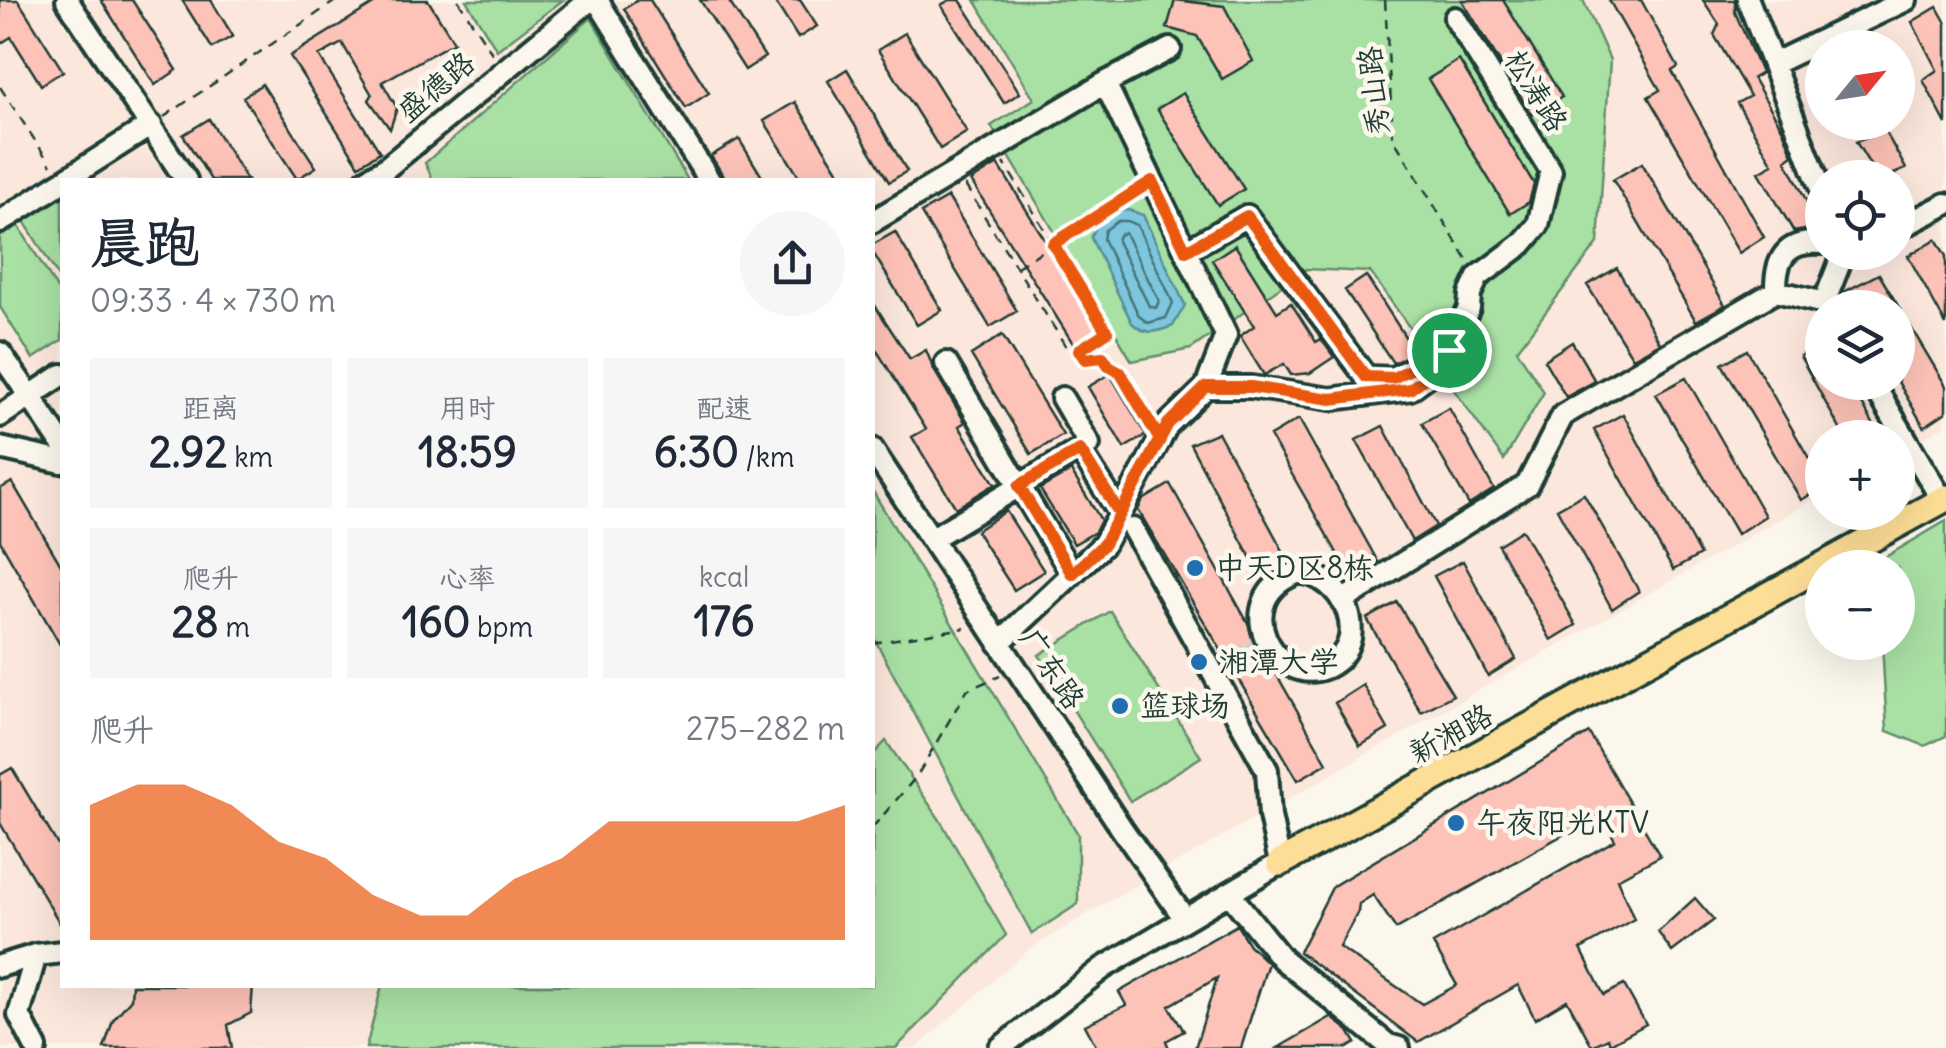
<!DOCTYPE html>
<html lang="zh">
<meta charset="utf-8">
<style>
body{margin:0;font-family:Delius,"LXGW WenKai TC",sans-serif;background:#f6f6f7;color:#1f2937;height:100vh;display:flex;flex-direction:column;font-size:38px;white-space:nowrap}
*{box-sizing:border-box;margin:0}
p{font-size:32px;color:#747a83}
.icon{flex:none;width:55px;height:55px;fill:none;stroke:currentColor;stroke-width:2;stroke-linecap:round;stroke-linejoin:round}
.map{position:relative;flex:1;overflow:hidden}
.panel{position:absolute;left:60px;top:178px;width:815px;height:810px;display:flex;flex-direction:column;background:#fff;border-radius:0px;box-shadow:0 10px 40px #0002}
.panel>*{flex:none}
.needle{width:65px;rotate:60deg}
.buttons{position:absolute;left:1805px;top:30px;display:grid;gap:20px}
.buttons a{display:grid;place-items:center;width:110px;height:110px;border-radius:50%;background:#fff;box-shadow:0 10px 40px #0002;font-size:50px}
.pin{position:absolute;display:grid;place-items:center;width:85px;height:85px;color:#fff;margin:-42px;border:5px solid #fff;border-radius:50%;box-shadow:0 2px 10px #0007}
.round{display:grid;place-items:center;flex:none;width:105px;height:105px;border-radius:52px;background:#f6f6f7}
.head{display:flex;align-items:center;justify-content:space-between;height:170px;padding:0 30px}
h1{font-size:55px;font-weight:700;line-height:75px}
.figures{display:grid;grid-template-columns:repeat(3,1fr);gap:15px;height:170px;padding:10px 30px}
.figures div{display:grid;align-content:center;border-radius:0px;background:#f6f6f7;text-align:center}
.figures b{font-size:42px;font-weight:700}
.figures small{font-size:28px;font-weight:400}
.figures p{font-size:28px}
.chart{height:280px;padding:20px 30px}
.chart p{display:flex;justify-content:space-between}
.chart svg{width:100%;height:180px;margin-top:10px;fill:#ea580c;opacity:.7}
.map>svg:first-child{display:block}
.built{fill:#fce7dc;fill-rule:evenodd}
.green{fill:#a9e0a4;stroke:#648e6c;stroke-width:2.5}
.water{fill:#7dc6dd;stroke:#578f99;stroke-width:2.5}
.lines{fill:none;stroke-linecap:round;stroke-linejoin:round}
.shore{stroke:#457478;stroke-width:2.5}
.building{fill:#fec3b8;stroke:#1f3d34;stroke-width:2.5;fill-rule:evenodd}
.minor-tunnel{stroke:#cfd2c7;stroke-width:20;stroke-dasharray:20 10;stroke-linecap:butt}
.minor-casing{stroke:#1f3d34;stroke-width:28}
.major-casing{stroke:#1f3d34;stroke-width:32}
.path{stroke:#1f3d34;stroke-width:2.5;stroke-dasharray:10 8;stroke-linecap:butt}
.minor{stroke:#fbf7ec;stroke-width:20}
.major{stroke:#fdde96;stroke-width:25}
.route-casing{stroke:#fff;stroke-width:20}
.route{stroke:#ea580c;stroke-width:12}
.poi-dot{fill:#1f6fb2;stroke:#fbf7ec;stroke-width:4}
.labels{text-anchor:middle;stroke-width:9;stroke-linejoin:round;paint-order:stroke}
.street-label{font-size:30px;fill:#1f3d34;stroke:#fbf7ec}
.poi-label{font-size:30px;fill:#1f3d34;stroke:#fbf7ec;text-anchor:start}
</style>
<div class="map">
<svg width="1946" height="1048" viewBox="0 0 1946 1048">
<rect width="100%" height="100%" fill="#fbf7ec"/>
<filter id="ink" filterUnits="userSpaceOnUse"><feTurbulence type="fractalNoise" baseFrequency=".01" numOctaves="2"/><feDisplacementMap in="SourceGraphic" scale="20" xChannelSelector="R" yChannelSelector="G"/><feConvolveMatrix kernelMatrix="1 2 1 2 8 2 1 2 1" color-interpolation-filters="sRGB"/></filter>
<g filter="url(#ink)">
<!-- built -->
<path class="built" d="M0,0h1946v425l-48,28v-15h-76v57l-732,417 -63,39 -111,97h-916zM1822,48h76v74h-76zM1822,178h76v74h-76zM62,180h810v805h-810zM1822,308h76v74h-76z"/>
<!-- green -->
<path class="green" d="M466,0h97l-66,50z
M975,0h608l27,60 -12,183 -81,107 27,42 -40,68 -134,-188 -64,-3 -115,80 -59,12 -141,-235 43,-27z
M591,18l97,162h-255l-8,-17z
M62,196v87l-38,-62z
M18,225l44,72v43l-29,19 -33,-52v-71z
M872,490l206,344v70l-46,30 -159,-298z
M1946,521v215l-21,10 -38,-15 -5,-88 16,-1v-74l-21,-1v-5z
M1110,611l91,146 -71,44 -91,-146z
M886,741l54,79 66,115 -110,113h-530l16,-63h490l1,-230z"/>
<!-- water -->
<path class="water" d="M1128,210l15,5 42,90 -12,21c-17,6 -27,10 -41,-3l-41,-85c6,-18 17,-26 37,-28z"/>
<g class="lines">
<!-- shore -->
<path class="shore" d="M1118,221h9l10,4 36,78 -7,15 -18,5 -9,-7 -36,-77 2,-9z
M1125,233l34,68 -3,7 -7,-2 -32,-65 2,-6z"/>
</g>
<!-- building -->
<path class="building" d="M0,0h18l45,71 -22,14 -30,-48 -11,7z
M101,0h31l45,70 -22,15z
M182,0h29l22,36 -21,12z
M380,0h48l26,42 -72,40 15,26 -7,21 -21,-29 3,-5 -30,-52 -23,13 61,96 -21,13 -69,-109z
M638,0h12l59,93 -23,15 -62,-99z
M700,0h28l37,57 -20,13z
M774,0h26l17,26 -19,12z
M950,0h10l60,93 -16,10 -63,-98z
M1175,0l49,6 29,55 -31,18 -25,-43 -30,-8z
M1462,0h41l59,97 -30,18z
M1609,0h32l37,67 -6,4 92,166 -25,16 -91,-156 12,-7z
M1703,0h32v12l26,61 -8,5 30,52 10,25 -7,5 32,64 -8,5 -16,3 -35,-60 14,-8 -36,-61 13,-7 -36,-61 5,-11z
M1937,7l9,16v101l-23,-44 14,-10 -25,-48z
M905,33l62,99 -27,17 -62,-99z
M1459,60l75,124 -5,18 -19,12 -82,-135z
M847,69l60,102 -18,11 -61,-101z
M262,84l54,83 -19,12 -54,-82z
M1183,93l61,96 -26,16 -61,-96z
M795,102l49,78h-43l-37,-59z
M209,119l38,61h-36l-28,-45z
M1865,122h15l26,47 -12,5 2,4h-18l-22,-36 16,-6z
M739,139l25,41h-38l-15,-24z
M1642,163l83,142 -29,16 -83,-141z
M998,164l102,165 -26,16 -103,-164z
M948,197l69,114 -27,16 -69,-114z
M895,232l47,78 -25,15 -45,-74v-6z
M1936,239l10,17v69l-38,-69z
M1235,245l42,67 14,-9 25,39 5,-3 13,18 -24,16 -19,2 -7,-11 -20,11 -24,-39 14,-10 -42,-66z
M1617,268l43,75 -27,15 -46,-73z
M1879,274l67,112v26l-22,15 -26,-45v-74h-44l-10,-16z
M1366,276l49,76 -22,11 -48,-73z
M872,301l38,58 16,-9 8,20 31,52 -6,4 36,58 -39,24 -44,-71 14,-8 -54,-86z
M1002,335l61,100 -32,19 -60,-99z
M1572,342l23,39 -29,16 -22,-37z
M1822,344v38h28l31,56h-36l-45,-82z
M1747,350l75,131v7l-21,12 -79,-136z
M1110,374l36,61 -22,13 -36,-61z
M1686,378l79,138 -28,18 -81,-140z
M1449,408l45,81 -25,16 -47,-82z
M1623,414l77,141 -27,15 -79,-140z
M1299,419l79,143 -26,17 -82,-143z
M1383,426l53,100 -24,15 -56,-101z
M1218,432l69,126 -27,17 -70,-131z
M1071,471l30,49 -6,12 -21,12 -34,-55z
M12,482l50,85v81l-62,-107v-52z
M1170,484l78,139 6,22 20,25 53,93 -29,17 -160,-270 5,-10z
M1584,494l55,97 -27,18 -55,-100z
M1006,511l38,60 -30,19 -38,-59z
M1522,530l54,95 -25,15 -53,-95z
M1463,561l53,98 -28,17 -54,-100z
M1397,602l56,93 -32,17 -54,-93z
M1363,685l25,44 -28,17 -25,-43z
M1589,733l71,123 -43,23 17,40 -53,30 23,46 20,-10 22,39 -36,20 -2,-6 -16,8 -25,-46 -32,19 -17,-34 -100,57 -119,-90 34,-66zM1600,814l15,26 -182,104 24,41 -35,19 -83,-57 19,-35 1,-8 14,-9 23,34z
M12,768l50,84v75l-62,-104v-48z
M1695,898l19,22 -42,32 -14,-20z
M1237,925l12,20 19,18 -27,85h-46l22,-70 -48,28 15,25 -18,10 3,7h-72l-12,-23 41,-20 -7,-13z
M132,985h121l-2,28 -23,12 4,23h-128l9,-28 18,-21z
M1331,1017l18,14 7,12 -9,5h-69z"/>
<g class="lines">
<!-- minor-tunnel -->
<path class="minor-tunnel" d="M1214,674l54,-32"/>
<!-- minor casing -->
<g class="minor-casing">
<path id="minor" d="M67,0l119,180
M597,0l112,180
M1748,0l74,192
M1773,64l133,-64
M1105,83l121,252 -20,52
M65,180l86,-55
M366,180l20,-12 204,-168
M0,222l62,-40
M872,222l233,-139 65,-34
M1898,229l48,-25
M1822,243c-35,-3 -47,15 -46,48l48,12
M1186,251l61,-35 119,161 27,1 49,-24
M1827,308l-3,-5 20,-51
M0,353l30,43 32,-21
M946,363l126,211
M1872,382l70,118
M0,416l30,-20 32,48
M0,448l62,14
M872,449l250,380 63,90
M1080,450l40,64
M931,539l158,-95 -27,-46
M1300,572c30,4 55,34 50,66 -3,13 -11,23 -23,29 -52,23 -103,-70 -27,-95z
M1342,601l185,-116 36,-70 213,-124
M999,643l105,-99 64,-120 38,-37h45l80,12 79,-10 26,-19 13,-20 20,-42 1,-14 8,-17 44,-33 16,-19 13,-54 -96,-153
M1229,893l53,66 106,86 11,3
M36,955l-17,60 17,33
M0,966l36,-11 26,-3
M1000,1048l103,-80 177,-105 -10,-47 -3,-46 -134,-241"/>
</g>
<!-- major casing -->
<g class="major-casing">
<path id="major" d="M1280,863l666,-365"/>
</g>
<!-- path -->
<path class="path" d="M458,0l37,58
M1385,0l8,138 76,125
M0,87l51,78
M164,117l173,-117
M965,185l103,165h11l28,-18 -103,-169
M1017,267l120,-76
M1081,352l9,8 13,-3 6,9 11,7 29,48
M872,643l93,-15
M872,828l45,-52 50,-86 33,-14"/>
<!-- minor -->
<use href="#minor" class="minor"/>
<!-- major -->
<use href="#major" class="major"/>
</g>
</g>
<g class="lines" filter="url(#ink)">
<!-- route casing -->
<g class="route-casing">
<path id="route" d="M1449,350l-13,20 -26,19 -79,10 -80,-12h-45l-38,37 -48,90 -40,-64 -61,36 53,88 32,-30 56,-104 -40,-68 -11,-6 -6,-9 -18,2 -6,-9 28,-18 -54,-88 99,-63 34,70 61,-35 119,161 27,1 56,-28"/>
</g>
<!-- route -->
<use href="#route" class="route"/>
</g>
<!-- markers -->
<g class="poi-dot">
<circle cx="1195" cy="568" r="10"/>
<circle cx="1199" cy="662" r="10"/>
<circle cx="1120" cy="706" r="10"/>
<circle cx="1456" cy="823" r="10"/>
</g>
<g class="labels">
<!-- street labels -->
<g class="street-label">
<text transform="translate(436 87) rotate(-40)" y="10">盛德路</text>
<text transform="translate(1374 91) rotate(-96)" y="10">秀山路</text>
<text transform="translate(1536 91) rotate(58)" y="10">松涛路</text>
<text transform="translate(1052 669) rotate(56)" y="10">广东路</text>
<text transform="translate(1451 734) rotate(-29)" y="10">新湘路</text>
</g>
<!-- poi labels -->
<g class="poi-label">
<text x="1215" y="578">中天D区8栋</text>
<text x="1219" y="672">湘潭大学</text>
<text x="1140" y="716">篮球场</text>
<text x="1476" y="833">午夜阳光KTV</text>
</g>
</g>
</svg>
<div class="buttons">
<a><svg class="needle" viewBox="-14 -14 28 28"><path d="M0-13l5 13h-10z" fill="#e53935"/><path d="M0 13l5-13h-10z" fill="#747a83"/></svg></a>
<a><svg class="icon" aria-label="locate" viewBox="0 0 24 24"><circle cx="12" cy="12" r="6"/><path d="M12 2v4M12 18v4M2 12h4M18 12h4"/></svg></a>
<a><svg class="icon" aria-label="layers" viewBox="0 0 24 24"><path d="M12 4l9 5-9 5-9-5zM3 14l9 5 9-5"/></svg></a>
<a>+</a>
<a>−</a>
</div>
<div class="pin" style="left:1449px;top:350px;background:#1e9e55"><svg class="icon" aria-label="arrive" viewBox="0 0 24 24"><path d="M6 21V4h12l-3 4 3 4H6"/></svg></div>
<section class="panel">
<div class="head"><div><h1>晨跑</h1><p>09:33 · 4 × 730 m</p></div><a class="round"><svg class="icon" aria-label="share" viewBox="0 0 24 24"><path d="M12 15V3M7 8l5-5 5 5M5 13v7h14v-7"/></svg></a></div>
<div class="figures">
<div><p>距离</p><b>2.92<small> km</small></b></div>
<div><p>用时</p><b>18:59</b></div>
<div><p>配速</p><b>6:30<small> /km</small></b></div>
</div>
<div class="figures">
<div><p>爬升</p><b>28<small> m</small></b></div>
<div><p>心率</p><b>160<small> bpm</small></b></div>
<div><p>kcal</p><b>176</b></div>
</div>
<div class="chart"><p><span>爬升</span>275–282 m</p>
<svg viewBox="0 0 160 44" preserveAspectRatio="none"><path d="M0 44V11L10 6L20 6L30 11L40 20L50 24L60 33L70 38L80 38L90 29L100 24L110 15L120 15L130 15L140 15L150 15L160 11V44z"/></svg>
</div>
</section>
</div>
